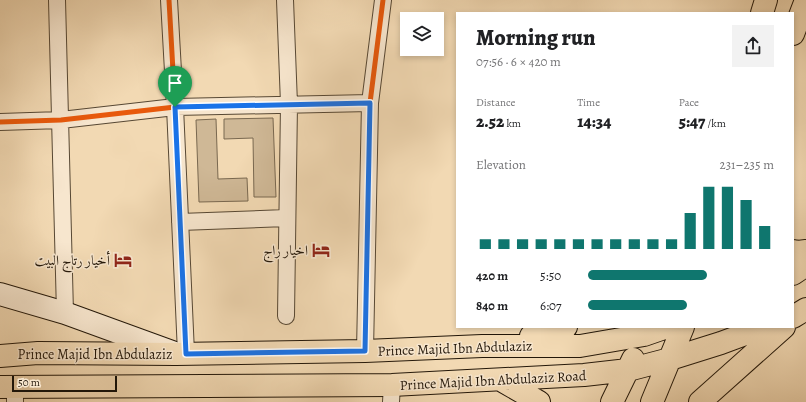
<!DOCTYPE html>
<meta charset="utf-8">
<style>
body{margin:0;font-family:Alegreya,Amiri,serif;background:#f2f2f2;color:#202124;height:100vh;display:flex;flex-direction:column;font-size:15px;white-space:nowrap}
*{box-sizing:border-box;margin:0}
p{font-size:13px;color:#757577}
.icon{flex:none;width:22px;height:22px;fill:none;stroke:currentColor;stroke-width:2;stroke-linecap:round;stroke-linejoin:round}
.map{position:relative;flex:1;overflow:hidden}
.sheet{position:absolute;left:456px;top:12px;width:338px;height:316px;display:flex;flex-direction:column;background:#fff;border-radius:0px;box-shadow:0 2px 6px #0003}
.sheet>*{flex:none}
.tools{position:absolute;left:400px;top:12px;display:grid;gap:8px}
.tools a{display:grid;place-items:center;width:44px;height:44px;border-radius:0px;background:#fff;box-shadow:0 2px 6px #0003;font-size:20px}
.scale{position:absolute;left:12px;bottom:10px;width:105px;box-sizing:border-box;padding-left:4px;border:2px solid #231709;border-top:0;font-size:11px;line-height:14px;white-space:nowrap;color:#231709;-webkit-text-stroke:3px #f7e6ce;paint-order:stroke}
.pin{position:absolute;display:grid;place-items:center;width:34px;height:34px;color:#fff;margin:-41px -17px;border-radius:50% 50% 50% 0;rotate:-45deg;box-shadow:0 0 4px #0007}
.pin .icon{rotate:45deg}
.round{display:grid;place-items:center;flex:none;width:42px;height:42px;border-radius:0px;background:#f2f2f2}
.overview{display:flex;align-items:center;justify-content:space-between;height:68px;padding:0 20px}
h1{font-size:22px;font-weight:800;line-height:30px}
.stats{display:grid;grid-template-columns:repeat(3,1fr);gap:6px;height:68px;padding:4px 20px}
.stats div{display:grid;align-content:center}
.stats b{font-size:17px;font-weight:800}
.stats small{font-size:11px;font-weight:400}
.stats p{font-size:11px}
.chart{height:112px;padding:8px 20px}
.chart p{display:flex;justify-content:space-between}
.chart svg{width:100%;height:72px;margin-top:4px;stroke:#0f766e;stroke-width:6}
ul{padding:0 20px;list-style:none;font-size:13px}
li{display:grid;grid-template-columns:64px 48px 1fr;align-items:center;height:30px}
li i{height:10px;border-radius:5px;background:#0f766e}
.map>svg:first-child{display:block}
.green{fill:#cfb896;stroke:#796850}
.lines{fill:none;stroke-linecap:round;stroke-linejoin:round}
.street-casing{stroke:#574834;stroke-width:18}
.secondary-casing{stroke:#231709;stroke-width:24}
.primary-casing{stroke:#231709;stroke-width:24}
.street{stroke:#f7e6ce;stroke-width:16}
.secondary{stroke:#f7e6ce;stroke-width:22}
.primary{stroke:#f2d9b3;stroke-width:22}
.cycleway-casing{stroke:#f7e6ce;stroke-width:8}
.cycleway{stroke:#e8590c;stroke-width:5}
.route-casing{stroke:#fff;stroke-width:8}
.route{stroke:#1a73e8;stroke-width:5}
.labels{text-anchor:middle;stroke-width:3;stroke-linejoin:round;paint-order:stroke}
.poi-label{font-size:14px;fill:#231709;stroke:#f7e6ce;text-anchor:end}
.street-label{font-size:14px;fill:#231709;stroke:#f7e6ce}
</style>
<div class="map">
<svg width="806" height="402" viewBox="0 0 806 402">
<rect width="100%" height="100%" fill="#f2d9b3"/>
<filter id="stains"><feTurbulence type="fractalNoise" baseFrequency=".005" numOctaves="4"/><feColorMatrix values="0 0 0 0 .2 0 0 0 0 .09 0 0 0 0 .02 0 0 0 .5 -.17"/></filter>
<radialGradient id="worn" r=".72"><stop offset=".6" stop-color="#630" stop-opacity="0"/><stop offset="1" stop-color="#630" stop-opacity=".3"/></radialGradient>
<!-- green -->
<path class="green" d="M273,118l3,79h-22l-1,-59 -29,1v-20z
M216,119l2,60 29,-1 1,23 -49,1 -3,-82z"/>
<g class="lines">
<!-- street casing -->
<g class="street-casing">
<path id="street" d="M57,0l8,313
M169,0l6,107 11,246
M285,0l4,104 -3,212
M0,122l61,-2 114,-13 195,-4
M180,222l106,-4
M365,351l5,-248 13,-103
M15,402v-16
M391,402l1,-17"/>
</g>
<!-- secondary casing -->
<g class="secondary-casing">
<path id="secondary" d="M0,294l65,19 110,40"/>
</g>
<!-- primary casing -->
<g class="primary-casing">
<path id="primary" d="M762,13l4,-13
M793,34l13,-34
M793,251l5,1 8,-1
M793,274l13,-9
M793,317l13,-8
M531,336l28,-6 7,-3
M0,356l38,-3 138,1 189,-3 117,-5h98l64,-11 23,-8
M501,380l38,22
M0,387l392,-2 192,-10 44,-5 42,-11 51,-16 43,-16
M612,402l21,-43
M652,402l31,-75
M700,402l84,-75"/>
</g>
<!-- street -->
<use href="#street" class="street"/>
<!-- secondary -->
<use href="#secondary" class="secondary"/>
<!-- primary -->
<use href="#primary" class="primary"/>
<!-- cycleway casing -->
<g class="cycleway-casing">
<path id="cycleway" d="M169,0l6,107 11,246
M0,122l61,-2 114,-13 195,-4
M365,351l5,-248 13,-103"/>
</g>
<!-- cycleway -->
<use href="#cycleway" class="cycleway"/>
</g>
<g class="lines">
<!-- route casing -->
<g class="route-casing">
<path id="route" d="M370,103l-5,248 -179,3 -11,-247z"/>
</g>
<!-- route -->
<use href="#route" class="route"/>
</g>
<!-- icons -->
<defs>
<g id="hotel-bare" transform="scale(1.38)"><path d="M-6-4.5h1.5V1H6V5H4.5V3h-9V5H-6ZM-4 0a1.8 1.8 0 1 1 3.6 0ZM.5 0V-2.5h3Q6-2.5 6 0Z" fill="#8f2418" stroke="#f7e6ce" stroke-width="2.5" paint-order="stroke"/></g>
</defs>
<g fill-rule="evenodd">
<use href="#hotel-bare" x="321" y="250"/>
<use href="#hotel-bare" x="123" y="260"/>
</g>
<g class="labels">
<!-- poi labels -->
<g class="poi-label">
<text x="308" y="255">اخيار راج</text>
<text x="110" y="265">أخيار رتاج البيت</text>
</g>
<!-- street labels -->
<g class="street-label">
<text transform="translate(455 348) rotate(-2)" y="5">Prince Majid Ibn Abdulaziz</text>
<text x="95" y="359">Prince Majid Ibn Abdulaziz</text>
<text transform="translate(493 380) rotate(-3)" y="5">Prince Majid Ibn Abdulaziz Road</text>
</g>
</g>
<rect width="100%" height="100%" filter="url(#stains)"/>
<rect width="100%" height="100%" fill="url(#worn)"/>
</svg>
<div class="tools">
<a><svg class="icon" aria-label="layers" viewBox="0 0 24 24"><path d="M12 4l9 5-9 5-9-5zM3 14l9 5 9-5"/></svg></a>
</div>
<div class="scale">50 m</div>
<div class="pin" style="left:175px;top:107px;background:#1e9e55"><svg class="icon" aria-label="arrive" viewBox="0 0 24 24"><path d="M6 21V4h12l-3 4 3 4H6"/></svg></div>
<section class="sheet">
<div class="overview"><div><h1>Morning run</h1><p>07:56 · 6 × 420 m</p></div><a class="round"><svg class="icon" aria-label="share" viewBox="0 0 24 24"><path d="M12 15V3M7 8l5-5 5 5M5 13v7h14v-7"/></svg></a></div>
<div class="stats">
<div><p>Distance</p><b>2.52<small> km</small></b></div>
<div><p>Time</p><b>14:34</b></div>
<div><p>Pace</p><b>5:47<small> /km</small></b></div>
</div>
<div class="chart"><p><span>Elevation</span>231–235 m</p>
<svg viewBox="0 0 160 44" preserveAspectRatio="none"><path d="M5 44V38M15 44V38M25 44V38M35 44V38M45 44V38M55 44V38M65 44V38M75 44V38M85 44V38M95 44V38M105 44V38M115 44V22M125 44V6M135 44V6M145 44V14M155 44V30"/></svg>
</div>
<ul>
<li><b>420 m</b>5:50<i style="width:64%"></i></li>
<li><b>840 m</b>6:07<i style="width:53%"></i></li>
</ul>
</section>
</div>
